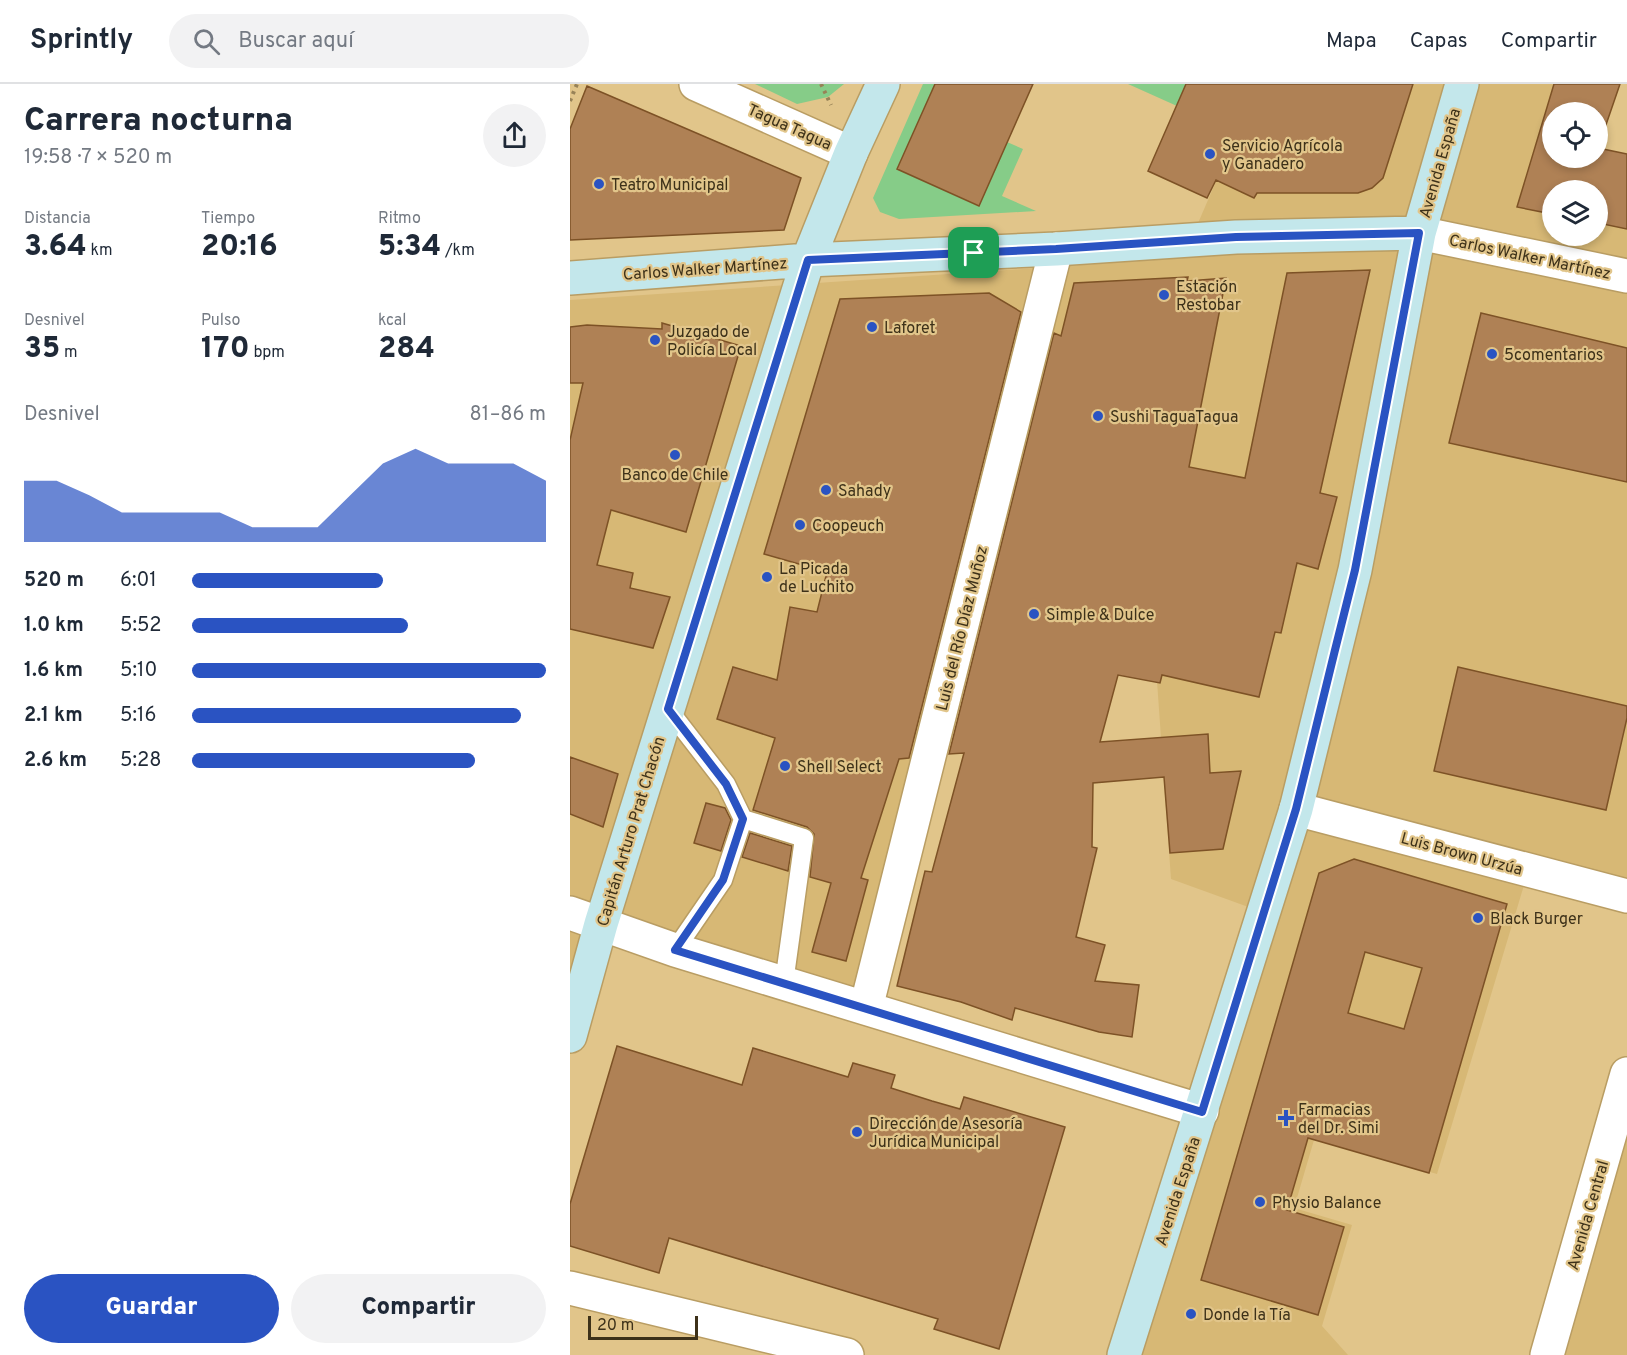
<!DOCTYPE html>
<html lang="es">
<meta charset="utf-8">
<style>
body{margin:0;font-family:Overpass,sans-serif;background:#f2f2f3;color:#1f2937;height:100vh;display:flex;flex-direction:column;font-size:22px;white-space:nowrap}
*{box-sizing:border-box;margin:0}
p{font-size:20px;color:#747a83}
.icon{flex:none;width:33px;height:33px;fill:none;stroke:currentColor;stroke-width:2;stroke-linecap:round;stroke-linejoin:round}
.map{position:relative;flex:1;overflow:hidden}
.drawer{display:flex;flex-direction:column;background:#fff;width:570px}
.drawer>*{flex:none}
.controls{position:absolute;left:972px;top:18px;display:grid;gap:12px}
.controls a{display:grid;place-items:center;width:66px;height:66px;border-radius:50%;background:#fff;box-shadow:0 3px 9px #0003;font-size:30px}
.scale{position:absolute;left:18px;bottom:15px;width:110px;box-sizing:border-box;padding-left:6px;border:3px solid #3d3119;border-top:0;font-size:16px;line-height:21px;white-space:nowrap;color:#3d3119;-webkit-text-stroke:4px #e1c58a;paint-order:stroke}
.pin{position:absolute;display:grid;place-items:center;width:51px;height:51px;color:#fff;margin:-26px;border-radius:12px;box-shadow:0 3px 9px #0006}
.round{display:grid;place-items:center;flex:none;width:63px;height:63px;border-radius:32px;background:#f2f2f3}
.head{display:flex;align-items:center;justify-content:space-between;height:102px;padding:0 24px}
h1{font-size:33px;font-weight:800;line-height:45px}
.figures{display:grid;grid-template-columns:repeat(3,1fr);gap:9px;height:102px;padding:6px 24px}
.figures div{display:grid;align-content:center}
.figures b{font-size:30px;font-weight:800}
.figures small{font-size:16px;font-weight:400}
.figures p{font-size:16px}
.chart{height:168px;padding:12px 24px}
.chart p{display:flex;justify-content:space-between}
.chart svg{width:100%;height:108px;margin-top:6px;fill:#2a53c2;opacity:.7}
.primary-button{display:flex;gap:12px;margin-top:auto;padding:12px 24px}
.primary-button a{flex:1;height:69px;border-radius:36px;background:#2a53c2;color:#fff;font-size:24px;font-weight:800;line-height:69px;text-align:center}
.primary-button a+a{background:#f2f2f3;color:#1f2937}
ul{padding:0 24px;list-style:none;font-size:20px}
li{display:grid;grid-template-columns:96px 72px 1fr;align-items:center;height:45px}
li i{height:15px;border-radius:8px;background:#2a53c2}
header{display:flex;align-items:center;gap:36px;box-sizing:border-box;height:84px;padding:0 30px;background:#fff;border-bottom:2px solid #e0e1e3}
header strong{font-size:28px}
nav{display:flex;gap:33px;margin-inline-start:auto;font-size:21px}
.search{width:420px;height:54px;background:#f2f2f3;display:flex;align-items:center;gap:15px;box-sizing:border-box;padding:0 21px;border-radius:33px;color:#747a83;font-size:22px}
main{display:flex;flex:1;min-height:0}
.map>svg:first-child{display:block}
.built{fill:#d7b875;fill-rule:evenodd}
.green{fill:#86cc88}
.building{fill:#af8155;stroke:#7d5226;stroke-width:1.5;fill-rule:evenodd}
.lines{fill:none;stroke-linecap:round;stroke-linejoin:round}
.lane-casing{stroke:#b99d63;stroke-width:21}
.street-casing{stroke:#b99d63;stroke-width:36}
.secondary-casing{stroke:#b99d63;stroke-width:36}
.path{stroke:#978257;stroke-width:4;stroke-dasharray:3 4.5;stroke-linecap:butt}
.lane{stroke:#fff;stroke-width:18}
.street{stroke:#fff;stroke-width:33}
.secondary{stroke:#c3e7eb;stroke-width:33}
.route-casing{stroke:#fff;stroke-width:12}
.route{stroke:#2a53c2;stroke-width:8}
.poi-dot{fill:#2a53c2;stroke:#e1c58a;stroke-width:2}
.labels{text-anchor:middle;stroke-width:4.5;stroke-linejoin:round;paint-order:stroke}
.street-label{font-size:16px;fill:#3d3119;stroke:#e1c58a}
.poi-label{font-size:16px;fill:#3d3119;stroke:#e1c58a;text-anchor:start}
</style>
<header>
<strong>Sprintly</strong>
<div class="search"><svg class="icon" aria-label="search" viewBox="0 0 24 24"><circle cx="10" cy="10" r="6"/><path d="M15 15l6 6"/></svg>Buscar aquí</div>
<nav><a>Mapa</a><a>Capas</a><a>Compartir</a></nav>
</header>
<main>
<section class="drawer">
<div class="head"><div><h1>Carrera nocturna</h1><p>19:58 · 7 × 520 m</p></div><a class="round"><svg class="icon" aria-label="share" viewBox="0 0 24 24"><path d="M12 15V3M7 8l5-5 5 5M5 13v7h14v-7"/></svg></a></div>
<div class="figures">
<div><p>Distancia</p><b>3.64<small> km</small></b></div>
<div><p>Tiempo</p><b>20:16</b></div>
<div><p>Ritmo</p><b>5:34<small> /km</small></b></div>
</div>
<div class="figures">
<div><p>Desnivel</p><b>35<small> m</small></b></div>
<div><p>Pulso</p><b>170<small> bpm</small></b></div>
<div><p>kcal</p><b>284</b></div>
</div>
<div class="chart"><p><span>Desnivel</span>81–86 m</p>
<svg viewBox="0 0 160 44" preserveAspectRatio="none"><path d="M0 44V19L10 19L20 25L30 32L40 32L50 32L60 32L70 38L80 38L90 38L100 25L110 12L120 6L130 12L140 12L150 12L160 19V44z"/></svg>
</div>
<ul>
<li><b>520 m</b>6:01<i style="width:54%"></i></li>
<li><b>1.0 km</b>5:52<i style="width:61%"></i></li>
<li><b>1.6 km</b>5:10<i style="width:100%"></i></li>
<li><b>2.1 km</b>5:16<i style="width:93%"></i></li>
<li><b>2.6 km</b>5:28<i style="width:80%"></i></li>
</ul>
<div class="primary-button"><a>Guardar</a><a>Compartir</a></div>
</section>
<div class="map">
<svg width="1057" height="1271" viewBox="0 0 1057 1271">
<rect width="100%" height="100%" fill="#e1c58a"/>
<!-- built -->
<path class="built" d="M688,0h362l-22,64 29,6v739l-96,-31 -94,312 -123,-34 -20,68 58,17 -30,101 26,29h-224l141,-442 -94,-34 -14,-198 -36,-36 -162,-36 -93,399 -265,-84 -31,72v-696l613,-42zM982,28h46v46h-46zM982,106h46v46h-46z
M1057,1033v238h-68z"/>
<!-- green -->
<path class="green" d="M185,0h89l-16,13 -31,7z
M353,0h12l-38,85 81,37 29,-64 16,7 -21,47 34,15 -137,8 -19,-7 -7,-14z
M558,0h58l-9,22z"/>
<!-- building -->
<path class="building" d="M365,0h98l-54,122 -82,-37z
M616,0h227l-30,94 -11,10 -14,5h-101l-3,5 -38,-18 -9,18 -59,-27z
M984,0h66l-22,64v-36h-46v46h46v-10l29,6v75l-29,-6v-33h-46v24l-35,-7z
M17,2l214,92 -17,52 -214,10v-111z
M800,186l-50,223 17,4 -19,72 -21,-6 -16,70 -6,-1 -16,65 -97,-22 -2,8 -42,-8 -18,67 108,-8 2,39 31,-2 -18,78 -53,4 -6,-76 -71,6 -1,64 5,1 -21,89 29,8 -10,36 44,4 -7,52 -33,-5 -84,-24 -3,12 -51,-18 -64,-16 28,-115 7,1 32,-119 -15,1 105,-421 7,3 13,-53 114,-6 -1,4 39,-3 -37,189 56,11 42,-205z
M419,209l32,19 -112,446 -10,1 -38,119 7,2 -22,81 -34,-9 19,-69 -21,-6 4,-43 -7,-7 -54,-17 22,-72 -58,-19 16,-52 44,13 13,-73 27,5 10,-40 -63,-18 76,-255z
M911,229l146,35v134l-178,-39z
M92,239l79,23 -55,186 -75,-22 -14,55 36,8 -3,15 40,9 -17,51 -83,-19v-189l13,-57h-13v-56l17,-2 75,4z
M888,583l169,39v12l-21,92 -172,-39z
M0,673l48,17 -15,53 -33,-13z
M136,719l19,5 6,12 -10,31 -27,-8z
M180,749l42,13 -4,25 -46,-14z
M784,775l153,45 -78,269 -121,-35 -21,72 57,17 -26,88 -117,-35 118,-407zM795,868l57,16 -18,61 -56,-16z
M47,962l125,39 11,-37 95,29 5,-14 42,12 -4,13 41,13 28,8 4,-12 101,30 -66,222 -65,-20 4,-10 -269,-81 -10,35 -89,-27v-42z"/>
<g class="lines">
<!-- lane casing -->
<g class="lane-casing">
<path id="lane" d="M98,625l58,75 17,35 -20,61 -48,70
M173,735l61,19 -20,145"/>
</g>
<!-- street casing -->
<g class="street-casing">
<path id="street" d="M126,0l155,69
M849,149l208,43
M726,725l331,87
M0,829l105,37 527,161
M296,924l190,-759
M0,1204l277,67
M977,1271l80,-281"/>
</g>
<!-- secondary casing -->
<g class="secondary-casing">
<path id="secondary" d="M0,194l238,-18 248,-11 180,-12 183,-4
M0,952l31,-112 207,-664 43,-107 32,-69
M554,1271l172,-546 59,-239 64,-337 43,-149"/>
</g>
<!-- path -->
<path class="path" d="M251,0l10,21
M0,17l7,-17"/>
<!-- lane -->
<use href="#lane" class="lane"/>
<!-- street -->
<use href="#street" class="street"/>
<!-- secondary -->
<use href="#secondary" class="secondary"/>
</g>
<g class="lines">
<!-- route casing -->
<g class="route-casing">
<path id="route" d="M849,149l-64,337 -20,80 -39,159 -94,303 -527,-162 48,-70 20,-61 -17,-35 -58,-75 140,-449 248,-11 180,-12z"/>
</g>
<!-- route -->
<use href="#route" class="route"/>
</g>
<!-- markers -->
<g class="poi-dot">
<circle cx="640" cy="70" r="6"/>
<circle cx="29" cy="100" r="6"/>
<circle cx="594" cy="211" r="6"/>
<circle cx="302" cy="243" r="6"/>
<circle cx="85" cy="256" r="6"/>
<circle cx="922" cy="270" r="6"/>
<circle cx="528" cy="332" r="6"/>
<circle cx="105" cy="371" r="6"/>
<circle cx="256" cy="406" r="6"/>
<circle cx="230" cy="441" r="6"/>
<circle cx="197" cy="493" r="6"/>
<circle cx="464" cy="530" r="6"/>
<circle cx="215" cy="682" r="6"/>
<circle cx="908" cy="834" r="6"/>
<path d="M713 1025h6v6h6v6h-6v6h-6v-6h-6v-6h6z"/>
<circle cx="287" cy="1048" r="6"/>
<circle cx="690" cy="1118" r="6"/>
<circle cx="621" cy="1230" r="6"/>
</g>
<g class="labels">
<!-- street labels -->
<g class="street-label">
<text transform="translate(220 42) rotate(24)" y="6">Tagua Tagua</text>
<text transform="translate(869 79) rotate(-74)" y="6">Avenida España</text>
<text transform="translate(960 172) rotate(12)" y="6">Carlos Walker Martínez</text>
<text transform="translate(135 184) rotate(-4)" y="6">Carlos Walker Martínez</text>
<text transform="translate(391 544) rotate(-76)" y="6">Luis del Río Díaz Muñoz</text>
<text transform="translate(60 747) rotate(-73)" y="6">Capitán Arturo Prat Chacón</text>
<text transform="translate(892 769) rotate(15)" y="6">Luis Brown Urzúa</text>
<text transform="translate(607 1107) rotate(-72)" y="6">Avenida España</text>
<text transform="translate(1017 1131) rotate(-74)" y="6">Avenida Central</text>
</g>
<!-- poi labels -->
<g class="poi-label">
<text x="652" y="67">Servicio Agrícola<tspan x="652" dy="18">y Ganadero</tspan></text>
<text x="41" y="106">Teatro Municipal</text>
<text x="606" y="208">Estación<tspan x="606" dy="18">Restobar</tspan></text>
<text x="314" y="249">Laforet</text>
<text x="97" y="253">Juzgado de<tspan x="97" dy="18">Policía Local</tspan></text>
<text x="934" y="276">5comentarios</text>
<text x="540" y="338">Sushi TaguaTagua</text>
<text x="105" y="396" text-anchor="middle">Banco de Chile</text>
<text x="268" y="412">Sahady</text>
<text x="242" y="447">Coopeuch</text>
<text x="209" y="490">La Picada<tspan x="209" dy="18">de Luchito</tspan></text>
<text x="476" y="536">Simple &amp; Dulce</text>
<text x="227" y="688">Shell Select</text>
<text x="920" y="840">Black Burger</text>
<text x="728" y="1031">Farmacias<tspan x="728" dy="18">del Dr. Simi</tspan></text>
<text x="299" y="1045">Dirección de Asesoría<tspan x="299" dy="18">Jurídica Municipal</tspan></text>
<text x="702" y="1124">Physio Balance</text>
<text x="633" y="1236">Donde la Tía</text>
</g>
</g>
</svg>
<div class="controls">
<a><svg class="icon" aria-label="locate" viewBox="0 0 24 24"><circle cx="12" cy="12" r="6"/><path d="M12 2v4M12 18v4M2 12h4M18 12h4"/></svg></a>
<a><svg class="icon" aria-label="layers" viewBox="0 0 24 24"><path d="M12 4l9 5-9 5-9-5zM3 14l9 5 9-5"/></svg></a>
</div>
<div class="scale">20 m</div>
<div class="pin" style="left:404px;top:169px;background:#1e9e55"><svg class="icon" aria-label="arrive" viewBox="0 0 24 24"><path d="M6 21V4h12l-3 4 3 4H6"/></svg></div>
</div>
</main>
